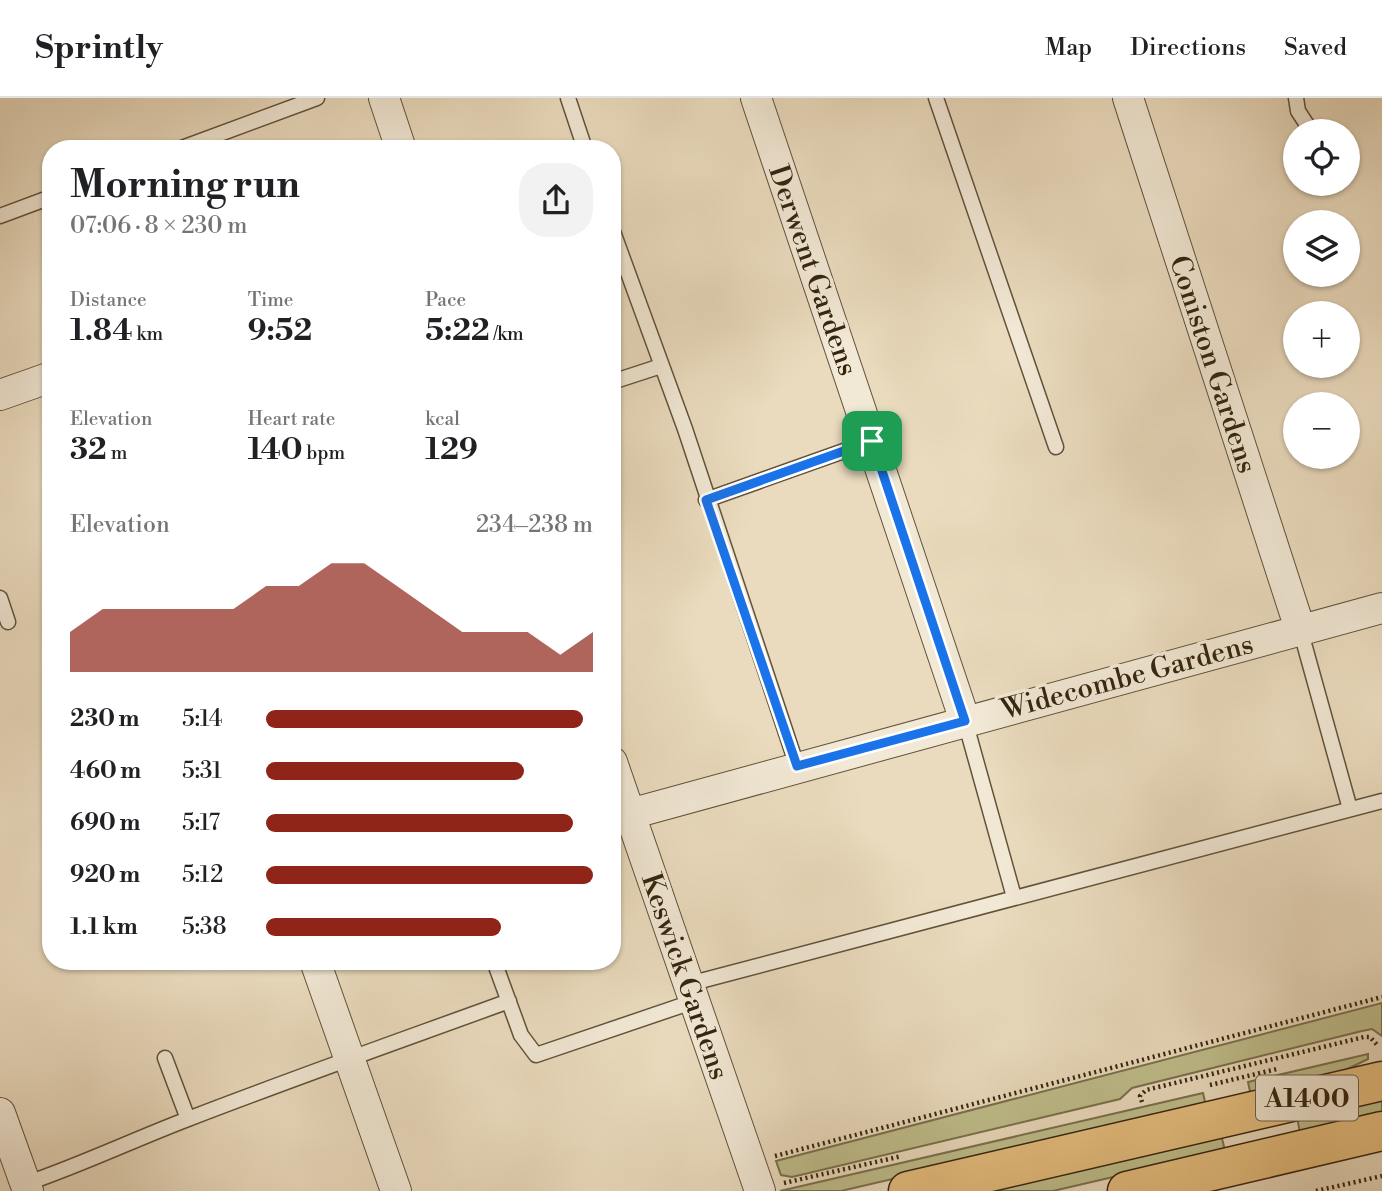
<!DOCTYPE html>
<meta charset="utf-8">
<style>
body{margin:0;font-family:"Libre Bodoni",serif;background:#f2f2f2;color:#202124;height:100vh;display:flex;flex-direction:column;font-size:26px;white-space:nowrap}
*{box-sizing:border-box;margin:0}
p{font-size:23px;color:#757577}
.icon{flex:none;width:38px;height:38px;fill:none;stroke:currentColor;stroke-width:2;stroke-linecap:round;stroke-linejoin:round}
.map{position:relative;flex:1;overflow:hidden}
.details{position:absolute;left:42px;top:42px;width:579px;height:830px;display:flex;flex-direction:column;background:#fff;border-radius:28px;box-shadow:0 2px 5px #0004}
.details>*{flex:none}
.controls{position:absolute;left:1283px;top:21px;display:grid;gap:14px}
.controls a{display:grid;place-items:center;width:77px;height:77px;border-radius:50%;background:#fff;box-shadow:0 2px 5px #0004;font-size:35px}
.pin{position:absolute;display:grid;place-items:center;width:60px;height:60px;color:#fff;margin:-30px;border-radius:14px;box-shadow:0 4px 10px #0006}
.round{display:grid;place-items:center;flex:none;width:74px;height:74px;border-radius:28px;background:#f2f2f2}
.overview{display:flex;align-items:center;justify-content:space-between;height:119px;padding:0 28px}
h1{font-size:38px;font-weight:700;line-height:52px}
.metrics{display:grid;grid-template-columns:repeat(3,1fr);gap:10px;height:119px;padding:7px 28px}
.metrics div{display:grid;align-content:center}
.metrics b{font-size:30px;font-weight:700}
.metrics small{font-size:19px;font-weight:400}
.metrics p{font-size:19px}
.chart{height:196px;padding:14px 28px}
.chart p{display:flex;justify-content:space-between}
.chart svg{width:100%;height:126px;margin-top:7px;fill:#8f2418;opacity:.7}
ul{padding:0 28px;list-style:none;font-size:23px}
li{display:grid;grid-template-columns:112px 84px 1fr;align-items:center;height:52px}
li i{height:18px;border-radius:9px;background:#8f2418}
header{display:flex;align-items:center;gap:42px;box-sizing:border-box;height:98px;padding:0 35px;background:#fff;border-bottom:2px solid #e0e0e0}
header strong{font-size:33px}
nav{display:flex;gap:38px;margin-inline-start:auto;font-size:24px}
.map>svg:first-child{display:block}
.green{fill:#bfbe8c;stroke:#7a714d;stroke-width:2}
.lines{fill:none;stroke-linecap:round;stroke-linejoin:round}
.lane-casing{stroke:#62523a;stroke-width:17}
.street-casing{stroke:#62523a;stroke-width:32}
.highway-casing{stroke:#34240e;stroke-width:41}
.path{stroke:#34240e;stroke-width:4.5;stroke-dasharray:2 3.5;stroke-linecap:butt}
.lane{stroke:#f1e8d5;stroke-width:14}
.street{stroke:#f1e8d5;stroke-width:30}
.highway{stroke:#e5be7f;stroke-width:38}
.route-casing{stroke:#fff;stroke-width:14}
.route{stroke:#1a73e8;stroke-width:9}
.labels{text-anchor:middle;stroke-width:7;stroke-linejoin:round;paint-order:stroke}
.shield{fill:#f1e8d5;stroke:#6d5f4a;stroke-width:2}
.shield-label{font-size:26px;font-weight:bold;fill:#34240e}
.street-label{font-size:28px;fill:#34240e;stroke:#f1e8d5}
</style>
<header>
<strong>Sprintly</strong>
<nav><a>Map</a><a>Directions</a><a>Saved</a></nav>
</header>
<div class="map">
<svg width="1382" height="1093" viewBox="0 0 1382 1093">
<rect width="100%" height="100%" fill="#eadbbe"/>
<filter id="stains"><feTurbulence type="fractalNoise" baseFrequency=".00286" numOctaves="4"/><feColorMatrix values="0 0 0 0 .2 0 0 0 0 .09 0 0 0 0 .02 0 0 0 .5 -.17"/></filter>
<radialGradient id="worn" r=".72"><stop offset=".6" stop-color="#630" stop-opacity="0"/><stop offset="1" stop-color="#630" stop-opacity=".3"/></radialGradient>
<!-- green -->
<path class="green" d="M1382,905v33l-10,-7 -10,2 -230,57 -12,11 -328,78 -11,-2 -5,-14z
M1368,956v5l-39,19 -78,18 -3,-14z
M1203,995l3,13 -365,85h-61z
M1382,1000v16l-82,19 -3,-16z
M1221,1036l4,17 -172,40h-73z"/>
<g class="lines">
<!-- lane casing -->
<g class="lane-casing">
<path id="lane" d="M568,0l17,51
M936,0l120,349
M1296,0l2,13 13,20
M179,51l138,-51
M0,118l51,-19
M612,131l73,200 112,337
M612,284l49,-16
M706,402l166,-59
M0,500l8,24
M1300,531l50,180
M965,623l49,176
M494,863l27,74 15,20 159,-54
M689,886l693,-183
M165,960l23,61
M25,1086c56,-19 108,-44 163,-65 106,-41 214,-79 321,-118"/>
</g>
<!-- street casing -->
<g class="street-casing">
<path id="street" d="M384,0l17,51
M756,0l209,623
M1128,0l172,531
M0,297l51,-18
M612,664l148,429
M630,716l752,-206
M315,863l81,230
M0,1015l28,78"/>
</g>
<!-- highway casing -->
<g class="highway-casing">
<path id="highway" d="M908,1093l474,-110
M1127,1093l255,-60"/>
</g>
<!-- path -->
<path class="path" d="M1210,987l67,-16
M1142,1004l-2,-6 6,-6 218,-53h6l8,9
M775,1058l607,-159
M784,1085l118,-27
M1316,1093l66,-15"/>
<!-- lane -->
<use href="#lane" class="lane"/>
<!-- street -->
<use href="#street" class="street"/>
<!-- highway -->
<use href="#highway" class="highway"/>
</g>
<g class="lines">
<!-- route casing -->
<g class="route-casing">
<path id="route" d="M872,343l93,280 -168,45 -91,-266z"/>
</g>
<!-- route -->
<use href="#route" class="route"/>
</g>
<g class="labels">
<!-- shield labels -->
<rect class="shield" x="1256" y="977.5" width="102" height="45" rx="5"/>
<g class="shield-label">
<text x="1307" y="1009">A1400</text>
</g>
<!-- street labels -->
<g class="street-label">
<text transform="translate(814 172) rotate(71)" y="10">Derwent Gardens</text>
<text transform="translate(1214 266) rotate(72)" y="10">Coniston Gardens</text>
<text transform="translate(1127 578) rotate(-15)" y="10">Widecombe Gardens</text>
<text transform="translate(686 878) rotate(71)" y="10">Keswick Gardens</text>
</g>
</g>
<rect width="100%" height="100%" filter="url(#stains)"/>
<rect width="100%" height="100%" fill="url(#worn)"/>
</svg>
<div class="controls">
<a><svg class="icon" aria-label="locate" viewBox="0 0 24 24"><circle cx="12" cy="12" r="6"/><path d="M12 2v4M12 18v4M2 12h4M18 12h4"/></svg></a>
<a><svg class="icon" aria-label="layers" viewBox="0 0 24 24"><path d="M12 4l9 5-9 5-9-5zM3 14l9 5 9-5"/></svg></a>
<a>+</a>
<a>−</a>
</div>
<div class="pin" style="left:872px;top:343px;background:#1e9e55"><svg class="icon" aria-label="arrive" viewBox="0 0 24 24"><path d="M6 21V4h12l-3 4 3 4H6"/></svg></div>
<section class="details">
<div class="overview"><div><h1>Morning run</h1><p>07:06 · 8 × 230 m</p></div><a class="round"><svg class="icon" aria-label="share" viewBox="0 0 24 24"><path d="M12 15V3M7 8l5-5 5 5M5 13v7h14v-7"/></svg></a></div>
<div class="metrics">
<div><p>Distance</p><b>1.84<small> km</small></b></div>
<div><p>Time</p><b>9:52</b></div>
<div><p>Pace</p><b>5:22<small> /km</small></b></div>
</div>
<div class="metrics">
<div><p>Elevation</p><b>32<small> m</small></b></div>
<div><p>Heart rate</p><b>140<small> bpm</small></b></div>
<div><p>kcal</p><b>129</b></div>
</div>
<div class="chart"><p><span>Elevation</span>234–238 m</p>
<svg viewBox="0 0 160 44" preserveAspectRatio="none"><path d="M0 44V30L10 22L20 22L30 22L40 22L50 22L60 14L70 14L80 6L90 6L100 14L110 22L120 30L130 30L140 30L150 38L160 30V44z"/></svg>
</div>
<ul>
<li><b>230 m</b>5:14<i style="width:97%"></i></li>
<li><b>460 m</b>5:31<i style="width:79%"></i></li>
<li><b>690 m</b>5:17<i style="width:94%"></i></li>
<li><b>920 m</b>5:12<i style="width:100%"></i></li>
<li><b>1.1 km</b>5:38<i style="width:72%"></i></li>
</ul>
</section>
</div>
